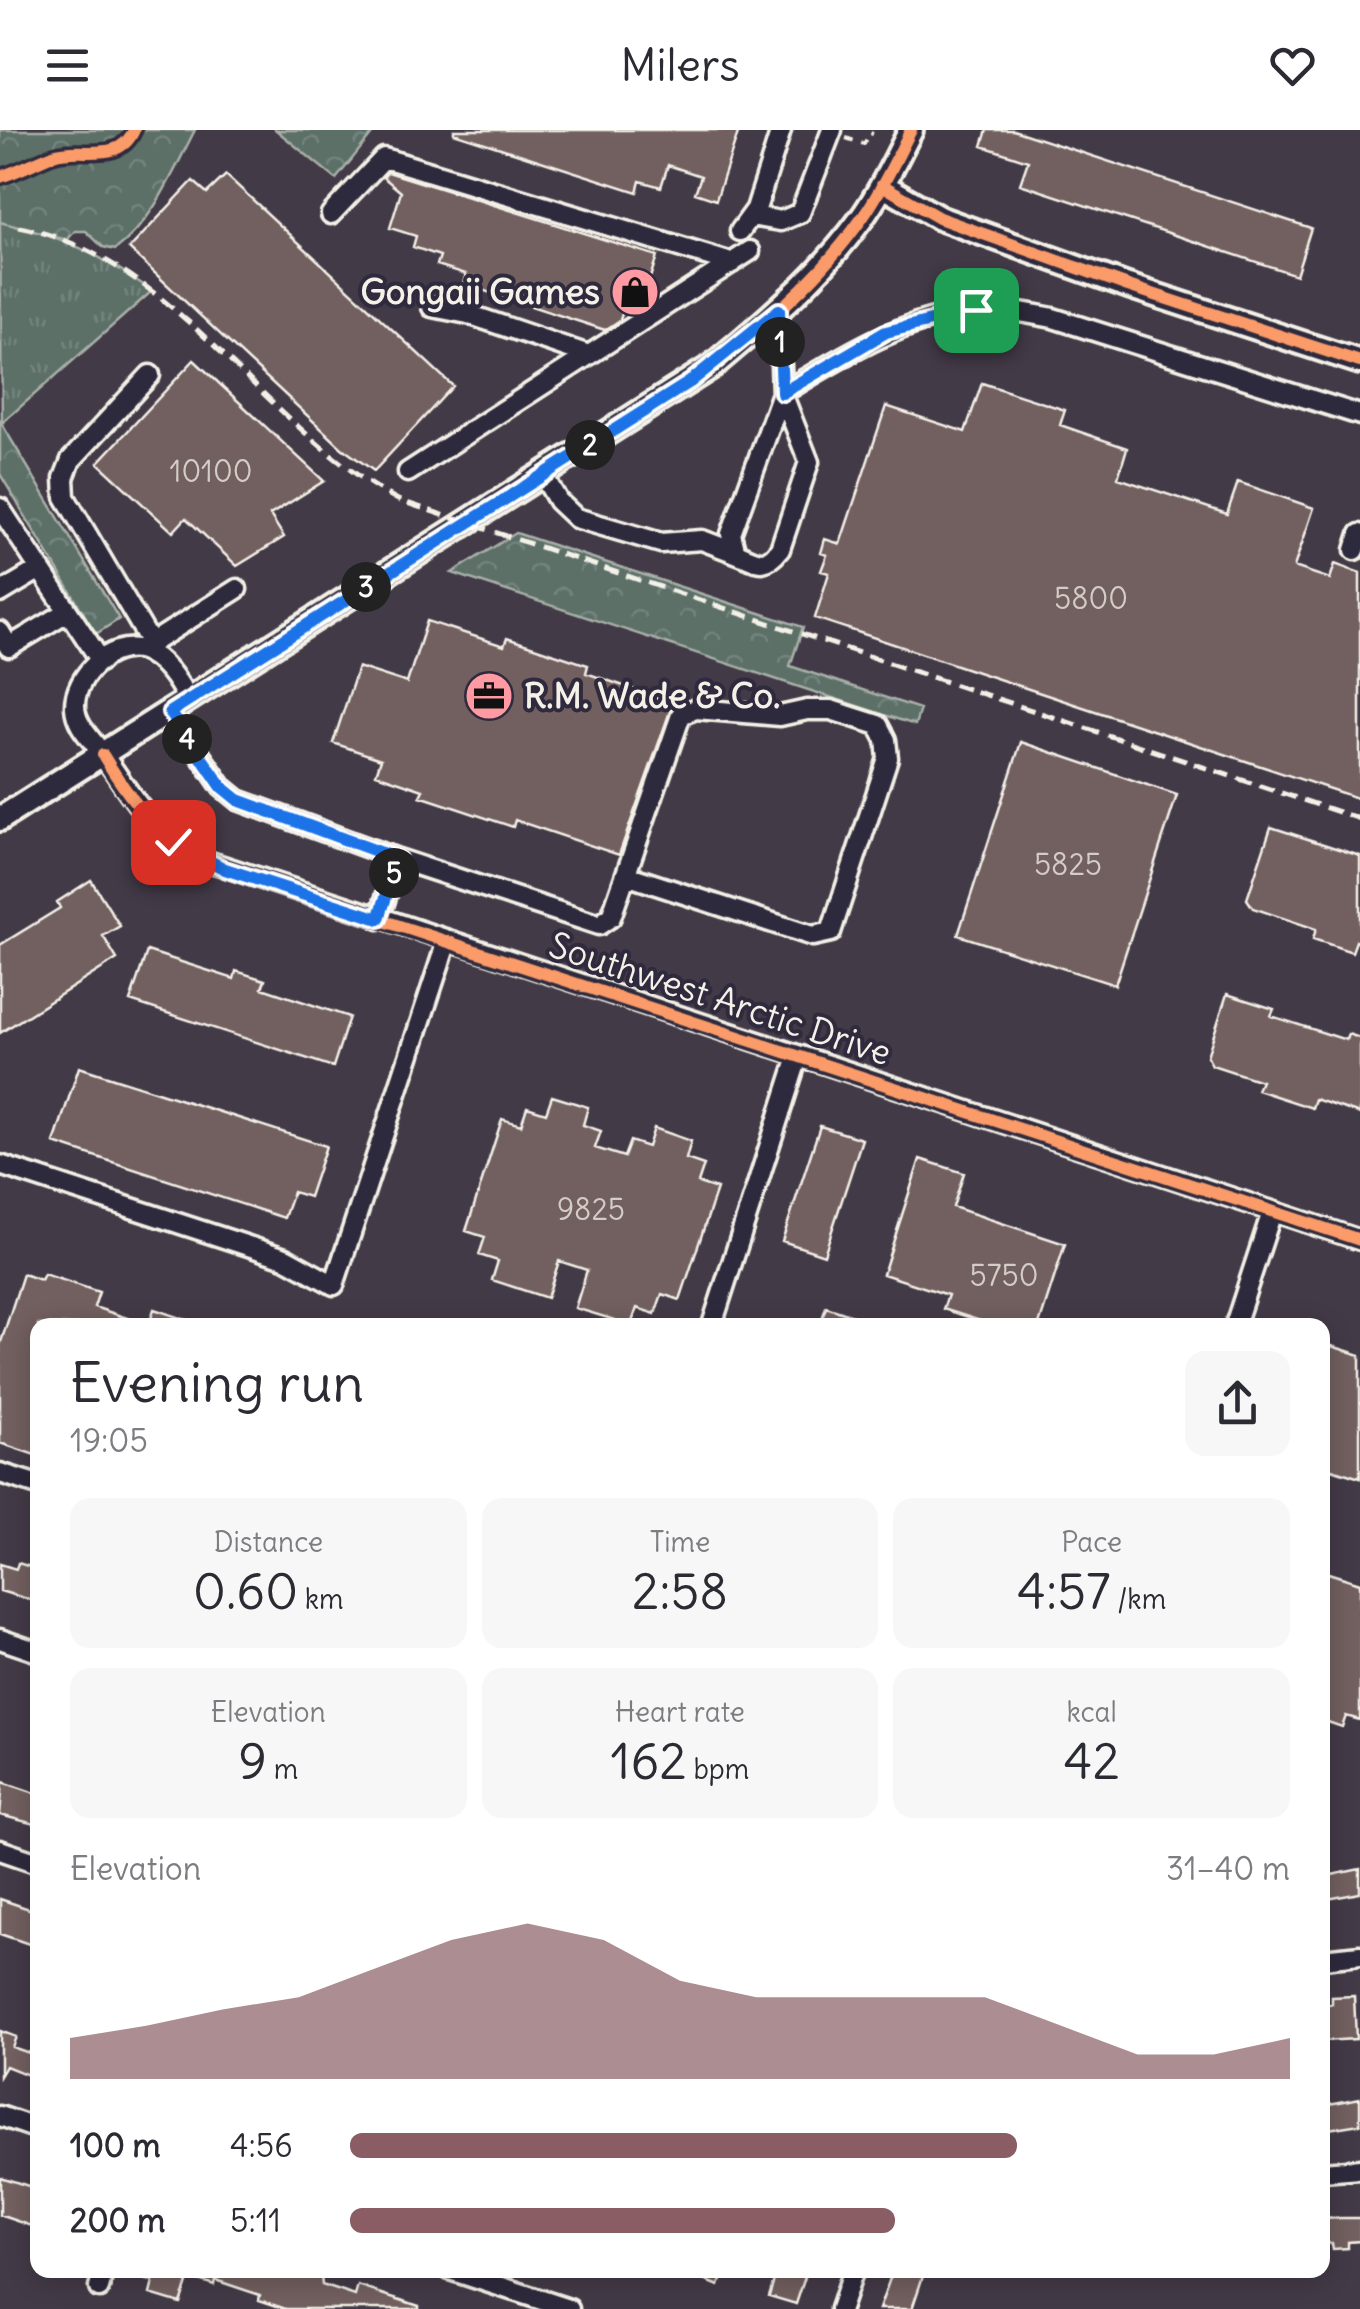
<!DOCTYPE html>
<meta charset="utf-8">
<style>
body{margin:0;font-family:Delius,sans-serif;background:#f7f7f7;color:#2b2b33;height:100vh;display:flex;flex-direction:column;font-size:38px;white-space:nowrap}
*{box-sizing:border-box;margin:0}
p{font-size:32px;color:#7c7c81}
.icon{flex:none;width:55px;height:55px;fill:none;stroke:currentColor;stroke-width:2;stroke-linecap:round;stroke-linejoin:round}
.map{position:relative;flex:1;overflow:hidden}
.details{position:absolute;left:30px;top:1188px;width:1300px;height:960px;display:flex;flex-direction:column;background:#fff;border-radius:20px;box-shadow:0 5px 25px #0003}
.details>*{flex:none}
.pin{position:absolute;display:grid;place-items:center;width:85px;height:85px;color:#fff;margin:-42px;border-radius:20px;box-shadow:0 5px 15px #0006}
.km{position:absolute;width:50px;height:50px;margin:-25px;border-radius:50%;background:#222;color:#fff;font-size:28px;line-height:50px;text-align:center}
.round{display:grid;place-items:center;flex:none;width:105px;height:105px;border-radius:20px;background:#f7f7f7}
.head{display:flex;align-items:center;justify-content:space-between;height:170px;padding:0 40px}
h1{font-size:55px;font-weight:600;line-height:75px}
.stats{display:grid;grid-template-columns:repeat(3,1fr);gap:15px;height:170px;padding:10px 40px}
.stats div{display:grid;align-content:center;border-radius:20px;background:#f7f7f7;text-align:center}
.stats b{font-size:50px;font-weight:600}
.stats small{font-size:28px;font-weight:400}
.stats p{font-size:28px}
.chart{height:280px;padding:20px 40px}
.chart p{display:flex;justify-content:space-between}
.chart svg{width:100%;height:180px;margin-top:10px;fill:#8a5d65;opacity:.7}
ul{padding:0 40px;list-style:none;font-size:32px}
li{display:grid;grid-template-columns:160px 120px 1fr;align-items:center;height:75px}
li i{height:25px;border-radius:12px;background:#8a5d65}
header{display:flex;justify-content:space-between;align-items:center;height:130px;padding:0 40px;background:#fff;font-size:45px;font-weight:600}
.map>svg:first-child{display:block}
.grass{fill:url(#grass-tufts);stroke:#a8b0a8;stroke-width:2.5}
.forest{fill:url(#forest-crowns);stroke:#a8b0a8;stroke-width:2.5}
.building{fill:#725f5f;stroke:#f4f1e8;stroke-width:2.5}
.lines{fill:none;stroke-linecap:round;stroke-linejoin:round}
.minor-casing{stroke:#f4f1e8;stroke-width:25}
.major-casing{stroke:#f4f1e8;stroke-width:30}
.path{stroke:#f4f1e8;stroke-width:4;stroke-dasharray:8 8;stroke-linecap:butt}
.minor{stroke:#2f2a3d;stroke-width:18}
.major{stroke:#2f2a3d;stroke-width:22}
.rail{stroke:#f4f1e8;stroke-width:5;stroke-dasharray:15 8;stroke-linecap:butt}
.cycleway-casing{stroke:#2f2a3d;stroke-width:19}
.cycleway{stroke:#fa9b69;stroke-width:12}
.route-casing{stroke:#fff;stroke-width:20}
.route{stroke:#1a73e8;stroke-width:12}
.labels{text-anchor:middle;stroke-width:8;stroke-linejoin:round;paint-order:stroke}
.number-label{font-size:30px;fill:#d4ccc6}
.poi-label{font-size:35px;font-weight:bold;fill:#f4f1e8;stroke:#2f2a3d;text-anchor:end}
.street-label{font-size:35px;fill:#f4f1e8;stroke:#2f2a3d}
</style>
<header><svg class="icon" aria-label="menu" viewBox="0 0 24 24"><path d="M4 6h16M4 12h16M4 18h16"/></svg>Milers<svg class="icon" aria-label="heart" viewBox="0 0 24 24"><path d="M12 20l-8-8c-3-5 5-10 8-4 3-6 11-1 8 4z"/></svg></header>
<div class="map">
<svg width="1360" height="2179" viewBox="0 0 1360 2179">
<defs>
<pattern id="grass-tufts" width="24" height="20" patternUnits="userSpaceOnUse" patternTransform="scale(2.5)"><rect width="24" height="20" fill="#5b6f68"/><path d="M3 7l-1-3M5 7V3M7 7l1-3M15 17l-1-3M17 17v-4M19 17l1-3" fill="none" stroke="#73847e"/></pattern>
<pattern id="forest-crowns" width="20" height="18" patternUnits="userSpaceOnUse" patternTransform="scale(2.5)"><rect width="20" height="18" fill="#5b6f68"/><path d="M2 6a3 3 0 1 1 6 0M12 15a3 3 0 1 1 6 0" fill="none" stroke="#73847e"/></pattern>
</defs>
<rect width="100%" height="100%" fill="#433a47"/>
<filter id="ink" filterUnits="userSpaceOnUse"><feTurbulence type="fractalNoise" baseFrequency=".01" numOctaves="2"/><feDisplacementMap in="SourceGraphic" scale="20" xChannelSelector="R" yChannelSelector="G"/><feConvolveMatrix kernelMatrix="1 2 1 2 8 2 1 2 1" color-interpolation-filters="sRGB"/></filter>
<g filter="url(#ink)">
<!-- grass -->
<path class="grass" d="M0,92c58,12 104,34 152,69l-150,132z"/>
<!-- forest -->
<path class="forest" d="M0,0h195c-22,42 -41,91 -80,120l-12,-3 -17,-16h-11l-8,9 -67,-18z
M276,0h82l14,4 -36,45z
M0,291l119,198 -23,15 -96,-160z
M516,403l287,94 -13,39 130,43 -5,16 -463,-152z"/>
<!-- building -->
<path class="building" d="M454,0h285l-23,70 -21,-7 6,-17 -33,-11 -7,22 -21,-6 -3,11 -183,-59z
M987,0h26l298,98 -15,47 -276,-91 8,-23 -46,-15z
M388,42l269,84 -16,50 -4,3 -12,-4 -5,15 -15,10 -142,-46 3,-10 -29,-9 3,-9 -27,-9 3,-11 -26,-8 11,-36 -18,-15z
M226,45l227,211 -79,85 -32,-23 -213,-199 64,-68 14,12z
M194,230l130,121 -54,34 14,22 -47,29 -51,-48 -13,14 -75,-69z
M982,253l83,27 -5,15 67,23 -9,30 109,36 11,-32 76,26 -20,59 36,12 5,-15 25,9v226l-545,-181 14,-45 -8,-2 6,-16 -6,-2 4,-14 15,5 46,-138 79,26z
M427,491l77,25 3,-8 81,27 -2,8 87,30 -54,152 -104,-35 -2,7 -93,-31 3,-6 -47,-16 5,-15 -48,-16 25,-76 49,16z
M1021,612l156,53 -62,190 -157,-50z
M1271,697l89,29v87l-4,-2 -4,11 -39,-13 3,-10 -63,-21 -6,-9z
M91,750l29,46 -17,10 14,23 -117,74v-88l60,-37 -3,-6z
M147,821l87,28 2,-8 29,9 -3,8 87,29 -16,50 -203,-66z
M1227,864l47,15 -3,7 75,24 2,-6 12,4v76l-45,-15 -3,9 -55,-18 4,-9 -49,-16 -5,-9z
M79,937l247,79 -17,51 -16,-5 -9,26 -230,-75z
M552,966l36,11 -5,18 18,6 -6,17 29,9 6,-16 18,6 6,-19 37,13 -5,18 18,6 -6,18 19,6 -37,111 -18,-6 -7,20 -18,-6 -6,17 -56,-17 12,-38 -28,-9 -12,37 -55,-18 6,-19 -19,-6 6,-18 -19,-6 36,-112 19,6 6,-18 19,6z
M820,996l42,13 -38,116 -42,-14z
M920,1029l44,14 -11,34 112,37 -26,81h-46l-50,-16 5,-14 -65,-21z
M23,1144l18,6 3,-6 55,18 -5,15 45,15v3h-101v131l-38,-13v-98z
M826,1177l45,15v3h-51z
M154,1179l39,13v3h-44z
M1322,1213l38,12v123l-38,-12z
M18,1433l16,5 -2,6 6,2v26l-38,-11v-27l16,5z
M1322,1441l38,12v137l-14,-4 -4,11 -20,-7z
M3,1652l35,12v31l-38,-10z
M1360,1739v24l-38,7v-23z
M0,1769l38,13v35l-38,-13z
M1354,1866l2,43 -34,2v-36l10,-1v-7z
M0,1901l16,6 -4,10 26,9v23l-32,-13 -6,10z
M1360,1968v26l-32,5 -4,-24z
M0,2047l38,12v39l-38,-13z
M1341,2088h19v23l-12,1v6l-15,1 -1,-6 -10,1v-25z
M127,2140h176l18,6 1,9 33,11 3,-10 61,20v3h-133l-27,-9 1,-5 -45,-15 -1,5 -25,-8 -9,26 -30,-9 3,-12 -26,-9z
M680,2140h44l-5,16z
M777,2140h22l7,4 -10,30 -27,-8z
M893,2140h32l-13,39h-33z"/>
<g class="lines">
<!-- minor casing -->
<g class="minor-casing">
<path id="minor" d="M331,84l53,-56 348,105
M751,86l30,5 19,-8 32,-83
M740,101l16,-22 25,-79
M432,177l36,7 121,41
M779,180l3,83 -51,141 5,19c21,8 28,17 44,-4l29,-87 -27,-69c61,-37 120,-75 193,-83 25,-3 52,3 78,8l307,97
M150,245l-79,85 -7,18 1,19 86,146
M408,342l342,-221
M543,345l15,26 18,17 85,25 41,-3 34,13
M0,378l40,61
M1355,420l5,-16
M0,463l40,-24 61,92
M0,502l9,15 58,-35
M144,518l93,-59
M188,570c-10,-19 -24,-42 -46,-50 -31,-9 -68,26 -67,57 1,19 16,31 26,45 35,48 43,73 98,106l1161,382
M170,581l52,76 16,13 160,59
M379,789l19,-60 201,66 12,-8 70,-202 15,-6 84,7 27,-6h24l47,15 8,15 2,18 -57,174 -18,4 -187,-61
M0,1035l285,93 49,27 113,-344
M712,1195l86,-268
M1235,1195l37,-113
M0,1343l38,12
M0,1509l38,13
M0,1720l38,13
M1322,1829l38,-4
M0,1986l38,13
M1322,2042l38,-3
M450,2140l119,39
M99,2158l5,-18
M840,2179l13,-39"/>
</g>
<!-- major casing -->
<g class="major-casing">
<path id="major" d="M882,55l57,33 189,68 232,76
M0,689l711,-452c55,-46 108,-90 150,-148 20,-27 34,-59 50,-89"/>
</g>
<!-- path -->
<path class="path" d="M846,8l18,6 6,-11 3,1"/>
<!-- minor -->
<use href="#minor" class="minor"/>
<!-- major -->
<use href="#major" class="major"/>
<!-- rail -->
<path class="rail" d="M19,97c158,31 243,201 379,273l962,319"/>
<!-- cycleway casing -->
<g class="cycleway-casing">
<path id="cycleway" d="M0,47c19,-6 35,-15 53,-22 28,-10 66,10 81,-25
M882,55l57,33 189,68 232,76
M543,345c116,-74 239,-143 320,-258 19,-27 33,-58 48,-87
M103,625c33,55 61,88 122,114l1135,371"/>
</g>
<!-- cycleway -->
<use href="#cycleway" class="cycleway"/>
</g>
</g>
<g class="lines" filter="url(#ink)">
<!-- route casing -->
<g class="route-casing">
<path id="route" d="M173,712l52,27 154,50 19,-60 -160,-59 -16,-13 -52,-75 520,-330 89,-72 3,83 104,-61 90,-22"/>
</g>
<!-- route -->
<use href="#route" class="route"/>
</g>
<!-- icons -->
<defs>
<g id="shop-disc" transform="scale(2.5)"><circle r="9.5" fill="#ff9aa2" stroke="#2f2a3d"/><path d="M-5-2.5h2.3a2.7 3.5 0 0 1 5.4 0H5L5.5 6h-11ZM-1.5-2.5h3a1.5 2.3 0 0 0-3 0Z" fill="#111"/></g>
<g id="office-disc" transform="scale(2.5)"><circle r="9.5" fill="#ff9aa2" stroke="#2f2a3d"/><path d="M-6-3h4V-5.5h4V-3h4V5H-6ZM-1-4.5V-3h2v-1.5ZM-6 0V1H6V0Z" fill="#111"/></g>
</defs>
<g fill-rule="evenodd">
<use href="#shop-disc" x="635" y="162"/>
<use href="#office-disc" x="489" y="566"/>
</g>
<g class="labels">
<!-- number labels -->
<g class="number-label">
<text x="211" y="352">10100</text>
<text x="1091" y="479">5800</text>
<text x="1068" y="745">5825</text>
<text x="591" y="1090">9825</text>
<text x="1004" y="1156">5750</text>
</g>
<!-- poi labels -->
<g class="poi-label">
<text x="600" y="174">Gongaii Games</text>
<text x="524" y="578" text-anchor="start">R.M. Wade &amp; Co.</text>
</g>
<!-- street labels -->
<g class="street-label">
<text transform="translate(720 869) rotate(18)" y="12">Southwest Arctic Drive</text>
</g>
</g>
</svg>
<div class="pin" style="left:976px;top:180px;background:#1e9e55"><svg class="icon" aria-label="arrive" viewBox="0 0 24 24"><path d="M6 21V4h12l-3 4 3 4H6"/></svg></div>
<div class="pin" style="left:173px;top:712px;background:#d93025"><svg class="icon" aria-label="check" viewBox="0 0 24 24"><path d="M5 12l5 5 9-10"/></svg></div>
<b class="km" style="left:780px;top:212px">1</b>
<b class="km" style="left:590px;top:315px">2</b>
<b class="km" style="left:366px;top:457px">3</b>
<b class="km" style="left:187px;top:609px">4</b>
<b class="km" style="left:394px;top:743px">5</b>
<section class="details">
<div class="head"><div><h1>Evening run</h1><p>19:05</p></div><a class="round"><svg class="icon" aria-label="share" viewBox="0 0 24 24"><path d="M12 15V3M7 8l5-5 5 5M5 13v7h14v-7"/></svg></a></div>
<div class="stats">
<div><p>Distance</p><b>0.60<small> km</small></b></div>
<div><p>Time</p><b>2:58</b></div>
<div><p>Pace</p><b>4:57<small> /km</small></b></div>
</div>
<div class="stats">
<div><p>Elevation</p><b>9<small> m</small></b></div>
<div><p>Heart rate</p><b>162<small> bpm</small></b></div>
<div><p>kcal</p><b>42</b></div>
</div>
<div class="chart"><p><span>Elevation</span>31–40 m</p>
<svg viewBox="0 0 160 44" preserveAspectRatio="none"><path d="M0 44V34L10 31L20 27L30 24L40 17L50 10L60 6L70 10L80 20L90 24L100 24L110 24L120 24L130 31L140 38L150 38L160 34V44z"/></svg>
</div>
<ul>
<li><b>100 m</b>4:56<i style="width:71%"></i></li>
<li><b>200 m</b>5:11<i style="width:58%"></i></li>
</ul>
</section>
</div>
